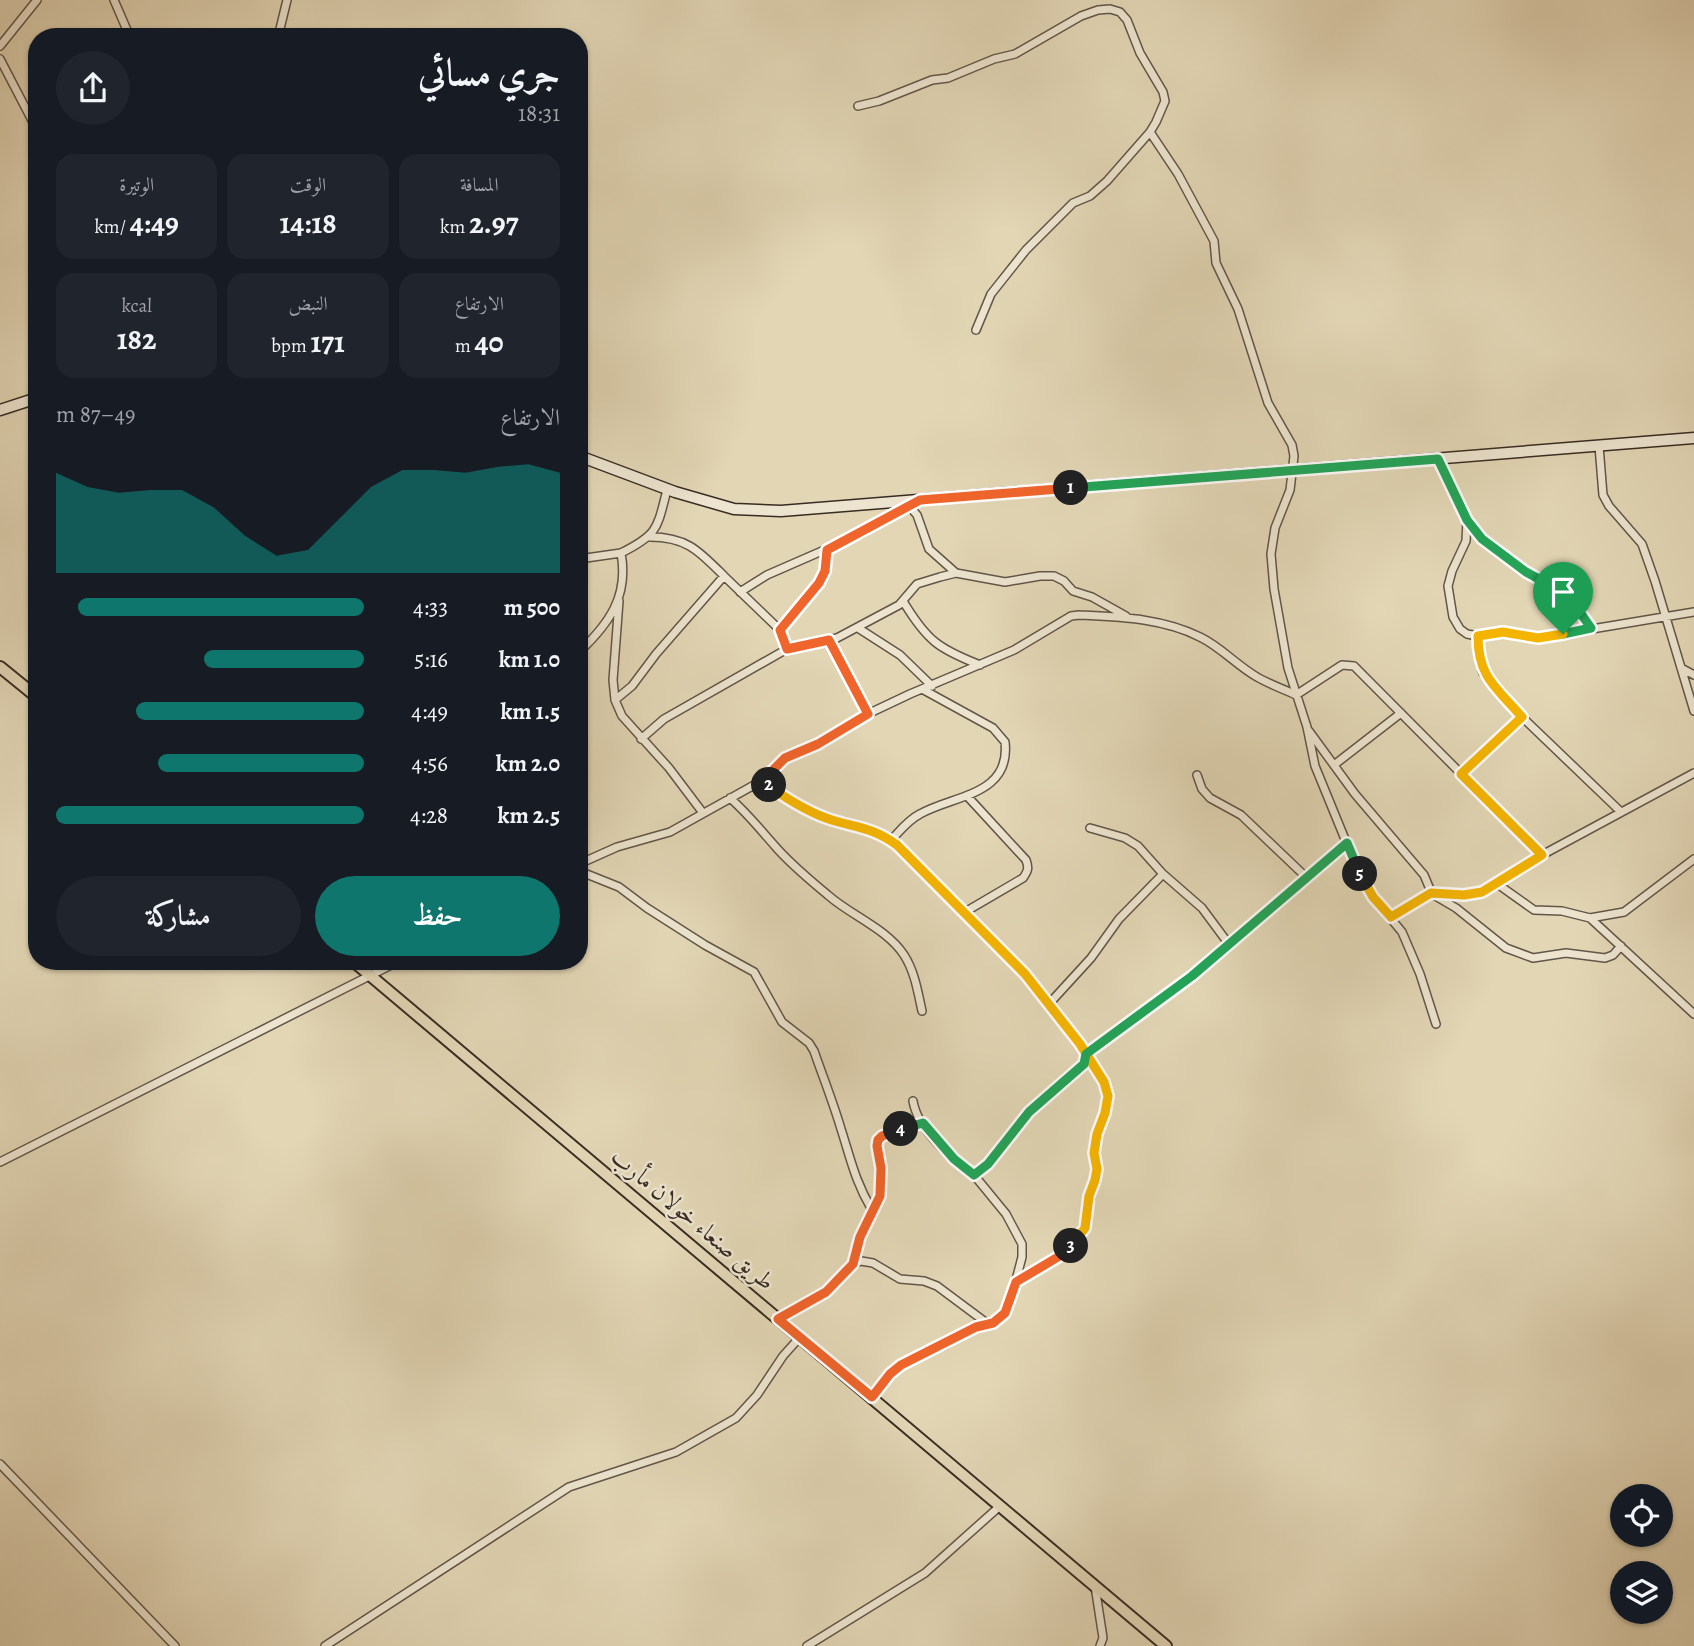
<!DOCTYPE html>
<html lang="ar">
<meta charset="utf-8">
<style>
body{margin:0;font-family:Alegreya,Amiri,serif;background:#20242c;color:#f1f3f6;direction:rtl;height:100vh;display:flex;flex-direction:column;font-size:26px;white-space:nowrap}
*{box-sizing:border-box;margin:0}
p{font-size:23px;color:#9ea1a6}
.icon{flex:none;width:38px;height:38px;fill:none;stroke:currentColor;stroke-width:2;stroke-linecap:round;stroke-linejoin:round}
.map{position:relative;flex:1;overflow:hidden;direction:ltr}
.panel{position:absolute;left:28px;top:28px;width:560px;height:942px;display:flex;flex-direction:column;background:#171b24;border-radius:28px;box-shadow:0 2px 5px #0004;direction:rtl}
.panel>*{flex:none}
.fabs{position:absolute;left:1610px;top:1484px;display:grid;gap:14px}
.fabs a{display:grid;place-items:center;width:63px;height:63px;border-radius:50%;background:#171b24;box-shadow:0 2px 5px #0004;font-size:35px}
.pin{position:absolute;display:grid;place-items:center;width:60px;height:60px;color:#fff;margin:-72px -30px;border-radius:50% 50% 50% 0;rotate:-45deg;box-shadow:0 0 7px #0007}
.pin .icon{rotate:45deg}
.km{position:absolute;width:35px;height:35px;margin:-18px;border-radius:50%;background:#222;color:#fff;font-size:19px;line-height:35px;text-align:center}
.round{display:grid;place-items:center;flex:none;width:74px;height:74px;border-radius:37px;background:#20242c}
.head{display:flex;align-items:center;justify-content:space-between;height:119px;padding:0 28px}
h1{font-size:38px;font-weight:700;line-height:52px}
.figures{display:grid;grid-template-columns:repeat(3,1fr);gap:10px;height:119px;padding:7px 28px}
.figures div{display:grid;align-content:center;border-radius:18px;background:#20242c;text-align:center}
.figures b{font-size:30px;font-weight:700}
.figures small{font-size:19px;font-weight:400}
.figures p{font-size:19px}
.chart{height:196px;padding:14px 28px}
.chart p{display:flex;justify-content:space-between}
.chart svg{width:100%;height:126px;margin-top:7px;fill:#0f766e;opacity:.7}
.primary-button{display:flex;gap:14px;margin-top:auto;padding:14px 28px}
.primary-button a{flex:1;height:80px;border-radius:42px;background:#0f766e;color:#fff;font-size:28px;font-weight:700;line-height:80px;text-align:center}
.primary-button a+a{background:#20242c;color:#f1f3f6}
ul{padding:0 28px;list-style:none;font-size:23px}
li{display:grid;grid-template-columns:112px 84px 1fr;align-items:center;height:52px}
li i{height:18px;border-radius:9px;background:#0f766e}
.map>svg:first-child{display:block}
.lines{fill:none;stroke-linecap:round;stroke-linejoin:round}
.street-casing{stroke:#625648;stroke-width:10}
.secondary-casing{stroke:#382c23;stroke-width:13}
.primary-casing{stroke:#382c23;stroke-width:14}
.street{stroke:#ece4cf;stroke-width:7}
.secondary{stroke:#ece4cf;stroke-width:10}
.primary{stroke:#e2d6b5;stroke-width:10}
.split-1-casing{stroke:#fff;stroke-width:14}
.split-2-casing{stroke:#fff;stroke-width:14}
.split-3-casing{stroke:#fff;stroke-width:14}
.split-4-casing{stroke:#fff;stroke-width:14}
.split-5-casing{stroke:#fff;stroke-width:14}
.split-6-casing{stroke:#fff;stroke-width:14}
.split-1{stroke:#22a559;stroke-width:9}
.split-2{stroke:#f0652b;stroke-width:9}
.split-3{stroke:#f5b400;stroke-width:9}
.split-4{stroke:#f0652b;stroke-width:9}
.split-5{stroke:#22a559;stroke-width:9}
.split-6{stroke:#f5b400;stroke-width:9}
.labels{text-anchor:middle;stroke-width:5;stroke-linejoin:round;paint-order:stroke}
.street-label{font-size:24px;fill:#382c23;stroke:#ece4cf}
</style>
<div class="map">
<svg width="1694" height="1646" viewBox="0 0 1694 1646">
<rect width="100%" height="100%" fill="#e2d6b5"/>
<filter id="stains"><feTurbulence type="fractalNoise" baseFrequency=".00286" numOctaves="4"/><feColorMatrix values="0 0 0 0 .2 0 0 0 0 .09 0 0 0 0 .02 0 0 0 .5 -.17"/></filter>
<radialGradient id="worn" r=".72"><stop offset=".6" stop-color="#630" stop-opacity="0"/><stop offset="1" stop-color="#630" stop-opacity=".3"/></radialGradient>
<g class="lines">
<!-- street casing -->
<g class="street-casing">
<path id="street" d="M114,0l16,37
M278,37l9,-37
M0,46l37,-46
M0,59l37,71
M858,106l21,-5 53,-21 16,-2 46,-19 21,-5 66,-38 17,-6 12,-1 10,3 7,8 13,33 23,39 2,9 -9,21 -6,10 -43,49 -17,15 -17,7 -47,47 -35,44 -15,36
M1150,132l28,42 36,67 2,22 22,46 30,94 24,42 2,11 -4,34 -15,38 -4,26 3,35 14,79 19,59 8,39 43,105 15,26 29,35 18,42 16,50
M1599,446l4,49 6,11 33,38 13,37 39,130
M1438,459l29,61 -1,21 -14,30 -4,15 5,31 7,12 7,5 11,2 25,-4 35,6 156,-26
M909,506l8,9 12,34 27,24
M1468,520l14,19 44,33 42,23 23,33
M579,559l42,-6
M724,576l56,54 39,-47 6,-12 2,-21
M740,592l27,-17 94,-41 56,-32
M619,601l-6,79 2,20 7,16 47,52 34,45
M903,601c24,40 36,48 77,64
M858,628l42,27 32,31
M780,630l7,19
M1478,636v16l5,21 39,44 98,94
M829,640l39,74
M579,652c30,-28 50,-56 42,-99 38,-19 36,-25 46,-63
M1681,668l13,7
M615,700l17,-14 24,-32 68,-78c-25,-25 -37,-39 -74,-39
M1309,731l46,63 69,81 8,19 24,14 50,40 27,10 33,-5 39,5 8,-3 8,-9
M641,739l23,-20 123,-70 50,-11 62,-33 18,-21 23,-7 16,-4 49,9 35,-6h14l10,5 9,10 19,6 34,19
M1334,765l67,-52
M1461,774l61,-57
M1197,775l5,14 8,9 31,17 65,62
M763,780l22,-22 33,-14 37,-24 55,-26 104,-44 57,-34 8,-1c41,2 83,3 121,22 21,10 36,28 57,40 12,7 26,12 39,18l46,-30 12,1 188,189
M730,798c17,15 29,30 44,47 16,19 36,35 55,51 23,20 58,33 75,59 11,17 14,38 18,56
M1090,828l35,10 13,8 25,28 39,34 26,35
M891,840c9,-9 17,-20 29,-26 33,-19 91,-18 85,-72l-12,-14 -71,-39
M579,864l38,-17 53,-15 93,-52c15,13 42,30 61,38 29,10 46,7 73,27l128,129 61,80 -2,10 -55,48 -41,52 -14,11 32,39 16,30v13l-11,42 -6,14 -11,10 -18,4 -31,18 -22,7 -22,13 -11,9 -18,23
M579,871l40,16 28,21 58,37 49,27 28,50 27,21 5,8c9,26 19,51 27,78 10,31 14,52 31,81
M1496,883l38,27 28,1 28,7 34,-6 70,-53
M965,912l58,-34c5,-7 6,-10 3,-18l-58,-63
M1391,917l40,-24 33,2 18,-3 60,-37 152,-82
M1590,918l104,96
M1048,1005l43,-47 28,-39 44,-45
M913,1101c5,30 38,56 61,74
M0,1162l399,-201
M853,1264l7,-27 20,-41 1,-28 -4,-22 1,-6 10,-7 35,-10
M1016,1281c22,-13 49,-24 64,-46 3,-3 17,-62 17,-67 -1,-11 -3,-20 -1,-31 3,-14 13,-27 12,-41 -1,-15 -14,-30 -22,-42l106,-78 155,-133
M778,1319l48,-27 27,-28 8,-3 12,2 27,16 24,2 13,5 51,38
M0,1464l175,182
M1095,1586l8,52 -3,8
M325,1646l244,-159 107,-35 60,-34 21,-23 26,-39 17,-19
M807,1646l118,-73 75,-67"/>
</g>
<!-- secondary casing -->
<g class="secondary-casing">
<path id="secondary" d="M0,410l37,-12
M579,456l96,36 59,17 47,2 913,-73"/>
</g>
<!-- primary casing -->
<g class="primary-casing">
<path id="primary" d="M0,667l37,30
M353,961l813,685"/>
</g>
<!-- street -->
<use href="#street" class="street"/>
<!-- secondary -->
<use href="#secondary" class="secondary"/>
<!-- primary -->
<use href="#primary" class="primary"/>
</g>
<g class="lines">
<!-- split-1 casing -->
<g class="split-1-casing">
<path id="split-1" d="M1071,488l367,-29 29,61 15,19 44,33 42,23 23,33 -28,6"/>
</g>
<!-- split-2 casing -->
<g class="split-2-casing">
<path id="split-2" d="M769,785l-6,-5 22,-22 33,-14 50,-30 -39,-74 -42,9 -7,-19 39,-47 6,-12 2,-21 93,-50 151,-12"/>
</g>
<!-- split-3 casing -->
<g class="split-3-casing">
<path id="split-3" d="M769,785c12,11 40,27 57,33 28,10 45,8 71,27l128,129 55,70 24,38 4,14 -3,17 -8,21 -3,19 3,16 -2,11 -6,16 -4,32 -14,18"/>
</g>
<!-- split-4 casing -->
<g class="split-4-casing">
<path id="split-4" d="M901,1129l-19,7 -4,4 -1,6 4,22 -1,28 -20,41 -7,27 -27,28 -48,27 94,78 18,-23 11,-9 75,-38 17,-4 12,-10 11,-31 47,-28 8,-8"/>
</g>
<!-- split-5 casing -->
<g class="split-5-casing">
<path id="split-5" d="M901,1129l22,-6 31,36 20,16 14,-11 41,-52 55,-48 2,-10 106,-78 155,-133 13,31"/>
</g>
<!-- split-6 casing -->
<g class="split-6-casing">
<path id="split-6" d="M1360,874l13,23 18,20 40,-24 33,2 18,-3 60,-37 -81,-81 61,-57c-25,-29 -44,-39 -44,-81l25,-4 35,6 25,-4"/>
</g>
<!-- split-1 -->
<use href="#split-1" class="split-1"/>
<!-- split-2 -->
<use href="#split-2" class="split-2"/>
<!-- split-3 -->
<use href="#split-3" class="split-3"/>
<!-- split-4 -->
<use href="#split-4" class="split-4"/>
<!-- split-5 -->
<use href="#split-5" class="split-5"/>
<!-- split-6 -->
<use href="#split-6" class="split-6"/>
</g>
<g class="labels">
<!-- street labels -->
<g class="street-label">
<text transform="translate(693 1219) rotate(40)" y="8">طريق صنعاء خولان مأرب</text>
</g>
</g>
<rect width="100%" height="100%" filter="url(#stains)"/>
<rect width="100%" height="100%" fill="url(#worn)"/>
</svg>
<div class="fabs">
<a><svg class="icon" aria-label="locate" viewBox="0 0 24 24"><circle cx="12" cy="12" r="6"/><path d="M12 2v4M12 18v4M2 12h4M18 12h4"/></svg></a>
<a><svg class="icon" aria-label="layers" viewBox="0 0 24 24"><path d="M12 4l9 5-9 5-9-5zM3 14l9 5 9-5"/></svg></a>
</div>
<div class="pin" style="left:1563px;top:634px;background:#1e9e55"><svg class="icon" aria-label="arrive" viewBox="0 0 24 24"><path d="M6 21V4h12l-3 4 3 4H6"/></svg></div>
<b class="km" style="left:1071px;top:488px">1</b>
<b class="km" style="left:769px;top:785px">2</b>
<b class="km" style="left:1071px;top:1246px">3</b>
<b class="km" style="left:901px;top:1129px">4</b>
<b class="km" style="left:1360px;top:874px">5</b>
<section class="panel">
<div class="head"><div><h1>جري مسائي</h1><p>18:31</p></div><a class="round"><svg class="icon" aria-label="share" viewBox="0 0 24 24"><path d="M12 15V3M7 8l5-5 5 5M5 13v7h14v-7"/></svg></a></div>
<div class="figures">
<div><p>المسافة</p><b>2.97<small> km</small></b></div>
<div><p>الوقت</p><b>14:18</b></div>
<div><p>الوتيرة</p><b>4:49<small> /km</small></b></div>
</div>
<div class="figures">
<div><p>الارتفاع</p><b>40<small> m</small></b></div>
<div><p>النبض</p><b>171<small> bpm</small></b></div>
<div><p>kcal</p><b>182</b></div>
</div>
<div class="chart"><p><span>الارتفاع</span>49–87 m</p>
<svg viewBox="0 0 160 44" preserveAspectRatio="none"><path d="M0 44V9L10 14L20 16L30 15L40 15L50 21L60 31L70 38L80 36L90 25L100 14L110 8L120 8L130 9L140 7L150 6L160 9V44z"/></svg>
</div>
<ul>
<li><b>500 m</b>4:33<i style="width:93%"></i></li>
<li><b>1.0 km</b>5:16<i style="width:52%"></i></li>
<li><b>1.5 km</b>4:49<i style="width:74%"></i></li>
<li><b>2.0 km</b>4:56<i style="width:67%"></i></li>
<li><b>2.5 km</b>4:28<i style="width:100%"></i></li>
</ul>
<div class="primary-button"><a>حفظ</a><a>مشاركة</a></div>
</section>
</div>
